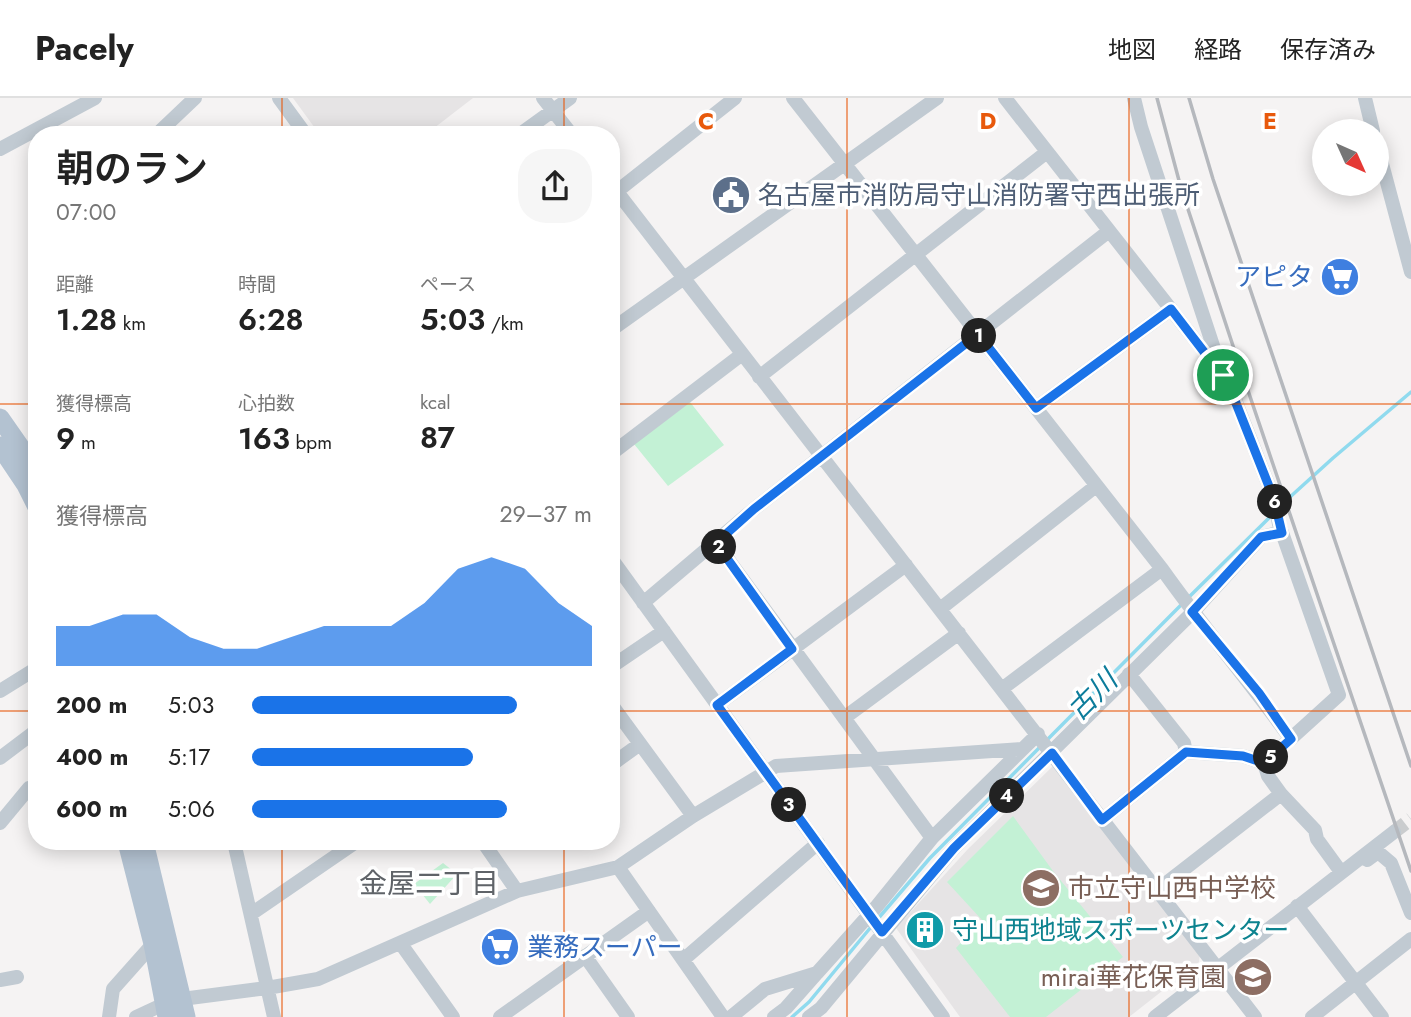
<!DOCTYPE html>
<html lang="ja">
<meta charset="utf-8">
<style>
body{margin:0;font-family:Jost,"Noto Sans JP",sans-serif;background:#f6f6f6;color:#222;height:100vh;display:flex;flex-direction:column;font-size:26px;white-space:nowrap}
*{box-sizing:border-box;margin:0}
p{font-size:23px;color:#767676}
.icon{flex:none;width:38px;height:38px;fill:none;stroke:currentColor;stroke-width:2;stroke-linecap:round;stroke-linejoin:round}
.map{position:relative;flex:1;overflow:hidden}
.details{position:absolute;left:28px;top:28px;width:592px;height:724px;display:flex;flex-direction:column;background:#fff;border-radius:28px;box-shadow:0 4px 18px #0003}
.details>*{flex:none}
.needle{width:46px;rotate:135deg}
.buttons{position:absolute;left:1312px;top:21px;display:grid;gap:14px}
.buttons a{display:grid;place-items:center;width:77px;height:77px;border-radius:50%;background:#fff;box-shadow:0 4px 18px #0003;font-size:35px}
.pin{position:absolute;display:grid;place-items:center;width:60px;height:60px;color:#fff;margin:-30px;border:4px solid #fff;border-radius:50%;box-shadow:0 2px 7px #0007}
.km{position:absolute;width:35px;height:35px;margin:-18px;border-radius:50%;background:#222;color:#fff;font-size:19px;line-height:35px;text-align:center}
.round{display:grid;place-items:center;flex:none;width:74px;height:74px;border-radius:28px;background:#f6f6f6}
.summary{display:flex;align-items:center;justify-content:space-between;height:119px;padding:0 28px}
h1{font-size:38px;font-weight:600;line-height:52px}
.stats{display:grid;grid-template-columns:repeat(3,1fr);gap:10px;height:119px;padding:7px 28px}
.stats div{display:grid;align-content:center}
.stats b{font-size:30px;font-weight:600}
.stats small{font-size:19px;font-weight:400}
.stats p{font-size:19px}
.chart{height:196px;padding:14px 28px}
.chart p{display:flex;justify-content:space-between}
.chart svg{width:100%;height:126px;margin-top:7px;fill:#1a73e8;opacity:.7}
ul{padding:0 28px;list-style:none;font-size:23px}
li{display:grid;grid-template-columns:112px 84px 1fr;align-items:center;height:52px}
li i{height:18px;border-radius:9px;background:#1a73e8}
header{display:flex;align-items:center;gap:42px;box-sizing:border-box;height:98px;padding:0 35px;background:#fff;border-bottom:2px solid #e0e0e0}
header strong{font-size:33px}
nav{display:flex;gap:38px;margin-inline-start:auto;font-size:24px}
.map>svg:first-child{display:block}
.education{fill:#e6e4e5}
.green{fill:#c3f1d5}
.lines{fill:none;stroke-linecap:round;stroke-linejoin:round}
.stream{stroke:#90daee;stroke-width:3.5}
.minor-tunnel{stroke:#caccce;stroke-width:14;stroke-dasharray:14 7;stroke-linecap:butt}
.minor{stroke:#c1cad2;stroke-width:14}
.major{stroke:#b3c2d1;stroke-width:19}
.rail{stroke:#b5b8bd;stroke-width:3.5}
.route-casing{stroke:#fff;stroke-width:14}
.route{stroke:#1a73e8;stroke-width:9}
.grid{fill:none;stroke:#e8590c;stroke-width:2;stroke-opacity:0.55}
.labels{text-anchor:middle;stroke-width:7;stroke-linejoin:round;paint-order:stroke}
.service-label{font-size:26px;fill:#4e5e75;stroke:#fff;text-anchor:start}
.shop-label{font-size:26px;fill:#366cbe;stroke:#fff;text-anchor:end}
.education-label{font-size:26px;fill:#785e54;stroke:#fff;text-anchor:start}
.culture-label{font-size:26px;fill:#0d838f;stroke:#fff;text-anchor:start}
.water-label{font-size:28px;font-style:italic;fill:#0c7c9b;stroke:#fff}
.neighbourhood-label{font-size:28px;fill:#5f6368;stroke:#fff}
.grid-label{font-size:23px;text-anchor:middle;font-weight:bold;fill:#e8590c;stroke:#fff;stroke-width:7;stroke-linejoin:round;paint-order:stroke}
</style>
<header>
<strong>Pacely</strong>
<nav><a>地図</a><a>経路</a><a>保存済み</a></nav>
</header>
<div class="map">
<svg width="1411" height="919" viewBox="0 0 1411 919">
<rect width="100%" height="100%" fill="#f5f3f3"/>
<!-- education -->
<path class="education" d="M293,0h180l-48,37h-105z
M1053,668l147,187 -1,9 -70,55h-169l-64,-89 72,-79z"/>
<!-- green -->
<path class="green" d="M690,304l34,43 -56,41 -34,-42z
M1013,718l40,55 70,86 -77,60h-36l-54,-69 26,-28 -35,-38z
M443,765l14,11 -27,30 -16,-20z"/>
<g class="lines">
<!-- stream -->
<path class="stream" d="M1279,409l54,-49 78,-66
M1187,501l87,-86
M1047,642l135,-136
M876,823l54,-63 111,-112
M792,919l17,-15 62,-75"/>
<!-- minor-tunnel -->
<path class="minor-tunnel" d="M1394,734l17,-13"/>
<!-- minor -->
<path class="minor" d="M279,0l27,37
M543,0l29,37
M793,0l369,471c41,58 87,112 129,170
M1005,0l223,284 46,117 5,25 60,171 -75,68
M1134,0l7,29 78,237
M1365,0l8,33
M156,37l39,-37
M519,37l51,-37
M1377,47l34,127
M0,51l95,-51
M611,86l644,833
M611,98l124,-98
M611,232l326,-232
M759,279l288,-225
M1036,310l135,-99
M611,356l130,-99
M716,445l216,295
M611,460l332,459
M643,505l111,-94 355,-278
M940,511l156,-123
M611,569l53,-36
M1129,576l55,69 2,9
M1003,590l159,-119
M0,593l37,-23
M611,606l82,112
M717,607l189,-140
M844,620l115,-85
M0,660l37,-28
M611,667l29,-21
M1102,722l84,-68 57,4 21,7 4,13 13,18 34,36 2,9 24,33
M0,725l29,-35 8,5
M234,744l40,175
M483,744l34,49
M1367,762l11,-8 13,11 20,50
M618,769l105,150
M1156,793l125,-97
M1297,808l85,111
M251,816l105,-72
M401,846l52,73
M585,858l43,61
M683,862l135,-117
M0,882l17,-3
M109,919l4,-28 40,-45
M136,919l28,-13 18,-5 85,-11 51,-9 199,-88 101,-24 75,-51 83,-50 245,-17
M500,919l149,-106
M731,919l34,-28 52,-16 60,-67 55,-68 106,-104
M774,919l12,-9 30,-34
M809,919l12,-9 133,-160 239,-236 68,-75 21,-5
M1155,919l239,-185
M1312,919l99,-78"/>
<!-- major -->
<path class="major" d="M0,320l37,53
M0,348l26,39 11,22
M127,744l26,102 14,73
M144,744l42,175"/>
<!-- rail -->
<path class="rail" d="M1157,0l24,90 59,179 171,504
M1189,0l24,81 198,587"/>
</g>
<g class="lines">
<!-- route casing -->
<g class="route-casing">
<path id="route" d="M1171,211l57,74 46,116 8,34 -21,4 -69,75 67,81 32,46 -27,24 -21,-7 -57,-4 -84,68 -50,-67 -98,95 -72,84 -165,-227 75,-56 -76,-106 38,-34 224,-175 58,74z"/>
</g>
<!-- route -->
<use href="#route" class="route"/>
</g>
<!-- grid -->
<path class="grid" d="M282,0v37M564,0v37M847,0v919M1129,0v919M0,306h37M611,306h800M0,613h37M611,613h800M282,744v175M564,744v175"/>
<!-- icons -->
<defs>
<g id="civic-disc" transform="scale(2.0125)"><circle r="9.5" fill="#5c6f8a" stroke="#fff"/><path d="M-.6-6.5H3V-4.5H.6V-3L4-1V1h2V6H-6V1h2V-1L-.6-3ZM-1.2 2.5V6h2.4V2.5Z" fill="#fff"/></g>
<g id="supermarket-disc" transform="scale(2.0125)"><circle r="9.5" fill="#3f7fe0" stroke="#fff"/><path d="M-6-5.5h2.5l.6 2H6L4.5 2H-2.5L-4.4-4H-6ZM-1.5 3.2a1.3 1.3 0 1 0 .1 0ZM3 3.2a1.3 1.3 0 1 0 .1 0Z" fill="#fff"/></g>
<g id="school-disc" transform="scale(2.0125)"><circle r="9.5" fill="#8d6e63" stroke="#fff"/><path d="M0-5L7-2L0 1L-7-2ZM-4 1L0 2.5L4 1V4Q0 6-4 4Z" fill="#fff"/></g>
<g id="building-disc" transform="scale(2.0125)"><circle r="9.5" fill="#0f9aa8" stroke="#fff"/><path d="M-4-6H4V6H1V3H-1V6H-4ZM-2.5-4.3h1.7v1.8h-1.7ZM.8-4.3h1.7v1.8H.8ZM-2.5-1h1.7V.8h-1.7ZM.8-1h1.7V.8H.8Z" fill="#fff"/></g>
</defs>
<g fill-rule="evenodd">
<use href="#civic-disc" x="731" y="97"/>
<use href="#supermarket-disc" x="1340" y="179"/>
<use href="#school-disc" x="1041" y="790"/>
<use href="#building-disc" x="925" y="832"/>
<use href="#supermarket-disc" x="500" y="849"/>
<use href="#school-disc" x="1253" y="879"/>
</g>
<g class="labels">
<!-- service labels -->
<g class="service-label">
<text x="758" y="106">名古屋市消防局守山消防署守西出張所</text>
</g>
<!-- shop labels -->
<g class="shop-label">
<text x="1313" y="188">アピタ</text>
<text x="527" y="858" text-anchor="start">業務スーパー</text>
</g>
<!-- education labels -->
<g class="education-label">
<text x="1068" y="799">市立守山西中学校</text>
<text x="1226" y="888" text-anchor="end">mirai華花保育園</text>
</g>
<!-- culture labels -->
<g class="culture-label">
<text x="952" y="841">守山西地域スポーツセンター</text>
</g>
<!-- water labels -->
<g class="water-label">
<text transform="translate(1092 597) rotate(-45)" y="10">古川</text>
</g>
<!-- neighbourhood labels -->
<g class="neighbourhood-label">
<text x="429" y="795">金屋二丁目</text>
</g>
</g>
<g class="grid-label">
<text x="706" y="31">C</text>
<text x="988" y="31">D</text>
<text x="1270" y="31">E</text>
</g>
</svg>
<div class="buttons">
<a><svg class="needle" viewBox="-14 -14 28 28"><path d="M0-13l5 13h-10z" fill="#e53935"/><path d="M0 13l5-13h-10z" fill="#767676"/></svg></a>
</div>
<div class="pin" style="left:1223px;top:277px;background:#1e9e55"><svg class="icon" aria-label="arrive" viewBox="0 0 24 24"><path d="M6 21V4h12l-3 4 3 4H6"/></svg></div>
<b class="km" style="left:979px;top:238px">1</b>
<b class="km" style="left:719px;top:449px">2</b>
<b class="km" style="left:789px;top:707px">3</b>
<b class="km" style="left:1007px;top:698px">4</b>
<b class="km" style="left:1271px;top:659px">5</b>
<b class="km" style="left:1275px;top:404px">6</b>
<section class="details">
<div class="summary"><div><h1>朝のラン</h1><p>07:00</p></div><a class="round"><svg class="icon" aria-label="share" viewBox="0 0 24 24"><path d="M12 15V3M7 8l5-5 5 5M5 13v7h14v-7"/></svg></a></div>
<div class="stats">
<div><p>距離</p><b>1.28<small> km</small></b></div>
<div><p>時間</p><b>6:28</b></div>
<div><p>ペース</p><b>5:03<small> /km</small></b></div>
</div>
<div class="stats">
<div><p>獲得標高</p><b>9<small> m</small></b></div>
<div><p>心拍数</p><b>163<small> bpm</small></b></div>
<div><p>kcal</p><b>87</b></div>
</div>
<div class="chart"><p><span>獲得標高</span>29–37 m</p>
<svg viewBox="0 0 160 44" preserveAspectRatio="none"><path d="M0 44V30L10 30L20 26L30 26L40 34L50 38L60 38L70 34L80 30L90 30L100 30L110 22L120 10L130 6L140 10L150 22L160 30V44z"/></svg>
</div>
<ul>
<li><b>200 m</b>5:03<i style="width:78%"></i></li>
<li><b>400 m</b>5:17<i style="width:65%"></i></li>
<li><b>600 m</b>5:06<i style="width:75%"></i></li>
</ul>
</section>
</div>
